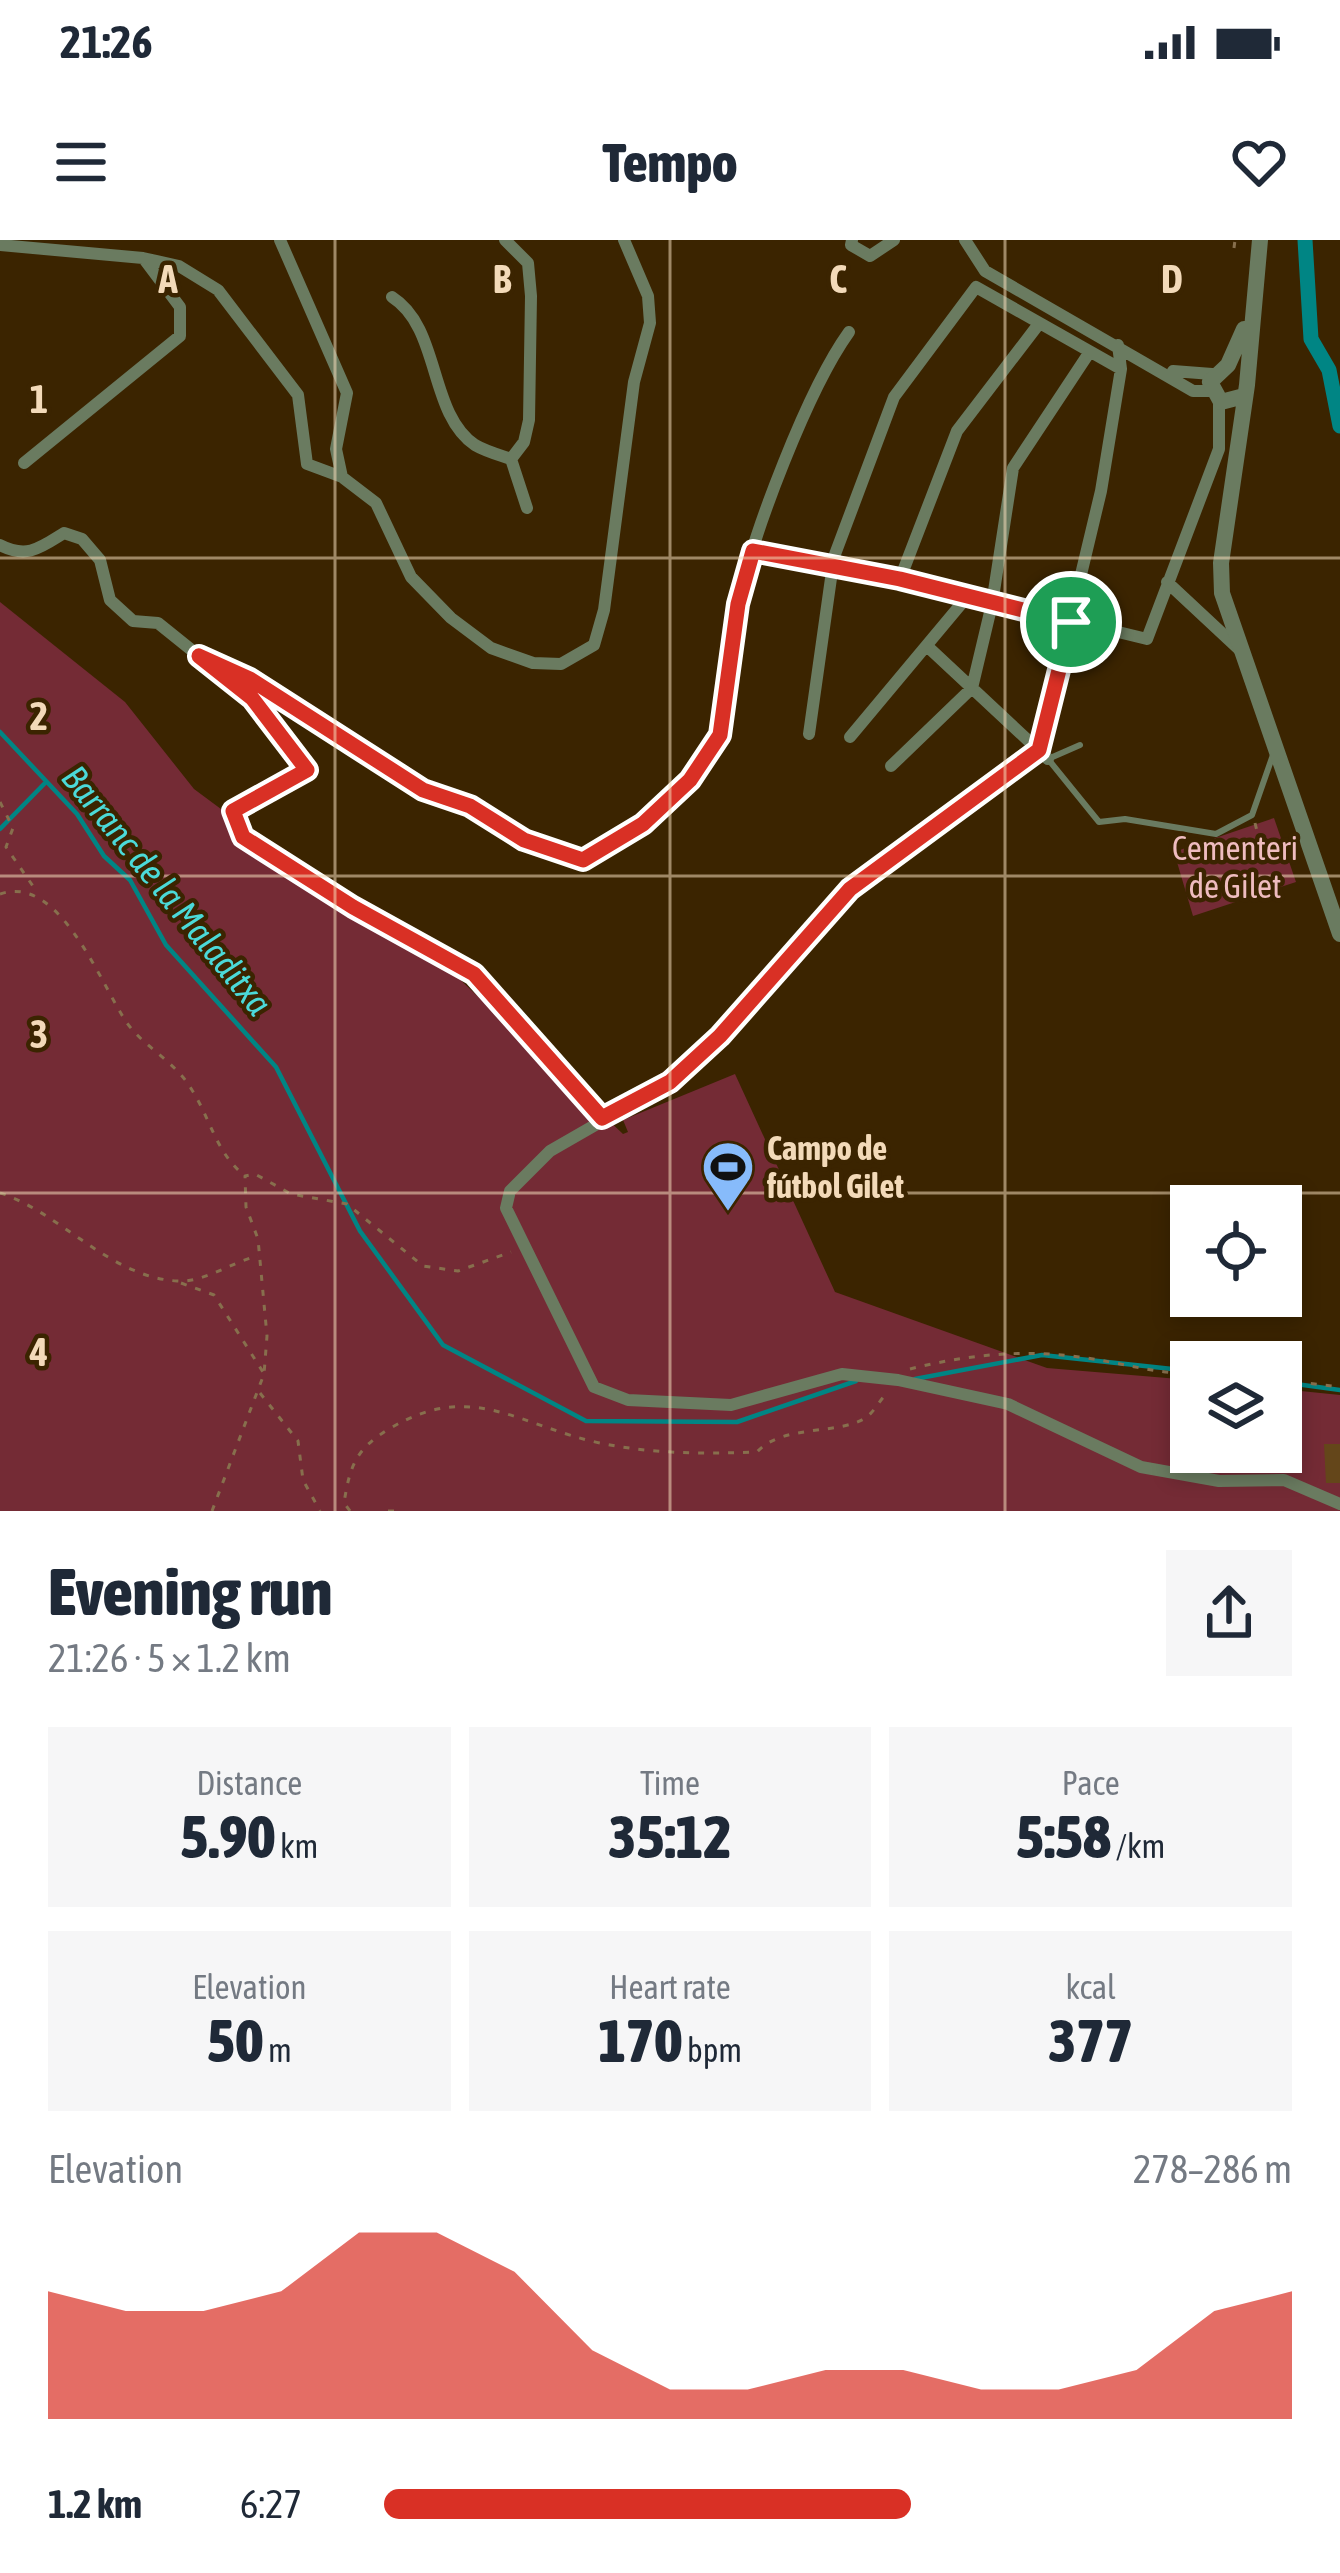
<!DOCTYPE html>
<meta charset="utf-8">
<style>
body{margin:0;font-family:"Asap Condensed",sans-serif;background:#f6f6f7;color:#1f2937;height:100vh;display:flex;flex-direction:column;font-size:45px;white-space:nowrap}
*{box-sizing:border-box;margin:0}
p{font-size:39px;color:#747a83}
.icon{flex:none;width:66px;height:66px;fill:none;stroke:currentColor;stroke-width:2;stroke-linecap:round;stroke-linejoin:round}
.map{position:relative;height:1271px;overflow:hidden}
.panel{display:flex;flex-direction:column;background:#fff;flex:1}
.panel>*{flex:none}
.controls{position:absolute;left:1170px;top:945px;display:grid;gap:24px}
.controls a{display:grid;place-items:center;width:132px;height:132px;border-radius:0px;background:#fff;box-shadow:0 6px 18px #0003;font-size:60px}
.pin{position:absolute;display:grid;place-items:center;width:102px;height:102px;color:#fff;margin:-51px;border:6px solid #fff;border-radius:50%;box-shadow:0 3px 12px #0007}
.round{display:grid;place-items:center;flex:none;width:126px;height:126px;border-radius:0px;background:#f6f6f7}
.overview{display:flex;align-items:center;justify-content:space-between;height:204px;padding:0 48px}
h1{font-size:66px;font-weight:800;line-height:90px}
.figures{display:grid;grid-template-columns:repeat(3,1fr);gap:18px;height:204px;padding:12px 48px}
.figures div{display:grid;align-content:center;border-radius:0px;background:#f6f6f7;text-align:center}
.figures b{font-size:60px;font-weight:800}
.figures small{font-size:33px;font-weight:400}
.figures p{font-size:33px}
.chart{height:336px;padding:24px 48px}
.chart p{display:flex;justify-content:space-between}
.chart svg{width:100%;height:216px;margin-top:12px;fill:#d93025;opacity:.7}
ul{padding:0 48px;list-style:none;font-size:39px}
li{display:grid;grid-template-columns:192px 144px 1fr;align-items:center;height:90px}
li i{height:30px;border-radius:15px;background:#d93025}
.status{display:flex;justify-content:space-between;align-items:center;height:84px;padding:0 60px;background:#fff;direction:ltr}
.status svg{height:33px;fill:currentColor}
header{display:flex;justify-content:space-between;align-items:center;height:156px;padding:0 48px;background:#fff;font-size:54px;font-weight:800}
.map>svg:first-child{display:block}
.green{fill:#742b35}
.lines{fill:none;stroke-linecap:round;stroke-linejoin:round}
.stream{stroke:#008584;stroke-width:4.5}
.canal{stroke:#008584;stroke-width:15}
.building{fill:#64461a}
.path{stroke:#876f4d;stroke-width:3;stroke-dasharray:6 9;stroke-linecap:butt}
.service{stroke:#6a7b60;stroke-width:6}
.minor{stroke:#6a7b60;stroke-width:12}
.tertiary{stroke:#6a7b60;stroke-width:16}
.route-casing{stroke:#fff;stroke-width:24}
.route{stroke:#d93025;stroke-width:15}
.grid{fill:none;stroke:#f3dab9;stroke-width:3;stroke-opacity:0.55}
.labels{text-anchor:middle;stroke-width:9;stroke-linejoin:round;paint-order:stroke}
.park-label{font-size:33px;fill:#efbcbf;stroke:#3b2400}
.poi-label{font-size:33px;font-weight:bold;fill:#f3dab9;stroke:#3b2400;text-anchor:start}
.water-label{font-size:36px;font-style:italic;fill:#4bdad8;stroke:#3b2400}
.grid-label{font-size:39px;text-anchor:middle;font-weight:bold;fill:#f3dab9;stroke:#3b2400;stroke-width:9;stroke-linejoin:round;paint-order:stroke}
</style>
<div class="status"><b>21:26</b><svg viewBox="0 0 49 12"><path d="M0 12V9h3v3zM5 12V6h3v6zM10 12V3h3v9zM15 12V0h3v12zM26 1h20v11H26zM47 4h2v5h-2z"/></svg></div>
<header><svg class="icon" aria-label="menu" viewBox="0 0 24 24"><path d="M4 6h16M4 12h16M4 18h16"/></svg>Tempo<svg class="icon" aria-label="heart" viewBox="0 0 24 24"><path d="M12 20l-8-8c-3-5 5-10 8-4 3-6 11-1 8 4z"/></svg></header>
<div class="map">
<svg width="1340" height="1271" viewBox="0 0 1340 1271">
<rect width="100%" height="100%" fill="#3b2400"/>
<!-- green -->
<path class="green" d="M0,362l125,100 69,87 159,118 78,45 192,182 5,-2 -5,-12 112,-46 100,218 212,76 144,12v72h90v-63l59,6v116h-1340z
M1274,578l22,64 -103,34 -19,-64z"/>
<g class="lines">
<!-- stream -->
<path class="stream" d="M0,492l77,82 27,42 26,24 36,65 110,122 84,164 83,114 143,76 151,1 119,-41
M0,589l46,-47
M915,1139l127,-24 149,16
M1281,1142l59,8"/>
<!-- canal -->
<path class="canal" d="M1305,0l6,99 18,31 11,56"/>
</g>
<!-- building -->
<path class="building" d="M1324,1204h16v39h-14z"/>
<g class="lines">
<!-- path -->
<path class="path" d="M1234,8l1,-8
M0,562l13,26 -7,19 31,45
M1255,583l5,20
M0,654c60,-21 101,91 127,129 18,25 49,39 65,67 19,30 24,63 53,86
M0,953c60,19 109,84 177,88 27,2 54,-19 81,-25
M181,1043l33,12 49,77
M910,1129c56,-14 111,-20 169,-12 40,5 73,16 112,17
M1281,1140l59,7
M260,1153l38,48 5,39 17,31
M212,1271l52,-137 3,-38 -9,-97 -12,-32 -1,-31 10,-2 36,20 56,10 76,62 35,5 53,-19
M350,1271l-6,-8c6,-38 12,-54 45,-74 83,-50 130,-3 211,14 53,11 103,11 157,9 26,-29 86,-16 111,-36 7,-6 12,-16 19,-23
M388,1271h15"/>
<!-- service -->
<path class="service" d="M1080,505l-32,14 51,63 26,-3 91,15 36,-19 22,-63"/>
<!-- minor -->
<path class="minor" d="M280,0l67,153 -11,56 6,28 34,26 35,74 40,41 40,30 42,15 28,1 33,-19 10,-35 30,-228 16,-59 -2,-27 -24,-56
M852,0l-1,5 19,11 24,-16
M965,0l20,31 208,120h18
M0,5l143,13 36,8 39,24 80,105 9,69 35,13
M392,57c49,31 36,116 83,148 10,6 24,10 36,14l13,-17 5,-22 2,-124 -3,-33 -23,-23
M1118,105l3,24 -20,122 -62,259 -189,139 -130,147 -50,46 -120,69 -40,40 -4,17 88,179 34,13 103,5 111,-31 56,6 110,24 133,63 78,14 65,-1 56,24
M1173,131l39,3
M511,219l16,49
M24,223l156,-127v-29l-36,-48
M0,305c27,14 40,3 64,-12l18,6 18,21 10,40 23,21 25,2 41,33 51,23 173,112 47,15 54,34 59,20c50,-26 120,-71 137,-130 12,-41 9,-85 18,-127 15,-70 70,-214 111,-271
M753,311l147,28 247,60 72,-190v-48
M900,339l57,-148 81,-106
M1167,342l74,69
M928,407l120,112
M214,428l38,30 55,72 -74,41 10,26 231,137 128,144
M809,494l25,-177 60,-160 82,-110 145,82
M850,497l117,-140
M891,526l81,-78 20,-84 21,-136 76,-115"/>
<!-- tertiary -->
<path class="tertiary" d="M1260,0l-13,145 -26,178 1,30 118,341
M1244,156l-23,6 -11,-20 18,-17 16,-36"/>
</g>
<g class="lines">
<!-- route casing -->
<g class="route-casing">
<path id="route" d="M753,311l147,28 171,43 -32,128 -189,139 -130,147 -50,46 -68,36 -128,-144 -121,-67 -110,-70 -10,-26 74,-41 -55,-72 -53,-42 51,23 173,111 47,16 54,34 59,20 60,-36 47,-44 30,-45 18,-131z"/>
</g>
<!-- route -->
<use href="#route" class="route"/>
</g>
<!-- grid -->
<path class="grid" d="M335,0v1271M670,0v1271M1005,0v1271M0,318h1340M0,636h1340M0,953h1340"/>
<!-- icons -->
<defs>
<g id="stadium-pin" transform="scale(2.7)"><path d="M0 17L-7.5 6A9.5 9.5 0 1 1 7.5 6Z" fill="#87bbfb" stroke="#3b2400"/><path d="M0-5a6.5 5 0 1 0 0 10a6.5 5 0 1 0 0-10ZM-3.5-1.8h7v3.6h-7Z" fill="#111"/></g>
</defs>
<g fill-rule="evenodd">
<use href="#stadium-pin" x="728" y="927"/>
</g>
<g class="labels">
<!-- park labels -->
<g class="park-label">
<text x="1235" y="620">Cementeri<tspan x="1235" dy="38">de Gilet</tspan></text>
</g>
<!-- poi labels -->
<g class="poi-label">
<text x="767" y="920">Campo de<tspan x="767" dy="38">fútbol Gilet</tspan></text>
</g>
<!-- water labels -->
<g class="water-label">
<text transform="translate(167 650) rotate(51)" y="13">Barranc de la Maladitxa</text>
</g>
</g>
<g class="grid-label">
<text x="168" y="53">A</text>
<text x="502" y="53">B</text>
<text x="838" y="53">C</text>
<text x="1172" y="53">D</text>
<text x="39" y="173">1</text>
<text x="39" y="490">2</text>
<text x="39" y="808">3</text>
<text x="39" y="1126">4</text>
</g>
</svg>
<div class="controls">
<a><svg class="icon" aria-label="locate" viewBox="0 0 24 24"><circle cx="12" cy="12" r="6"/><path d="M12 2v4M12 18v4M2 12h4M18 12h4"/></svg></a>
<a><svg class="icon" aria-label="layers" viewBox="0 0 24 24"><path d="M12 4l9 5-9 5-9-5zM3 14l9 5 9-5"/></svg></a>
</div>
<div class="pin" style="left:1071px;top:382px;background:#1e9e55"><svg class="icon" aria-label="arrive" viewBox="0 0 24 24"><path d="M6 21V4h12l-3 4 3 4H6"/></svg></div>
</div>
<section class="panel">
<div class="overview"><div><h1>Evening run</h1><p>21:26 · 5 × 1.2 km</p></div><a class="round"><svg class="icon" aria-label="share" viewBox="0 0 24 24"><path d="M12 15V3M7 8l5-5 5 5M5 13v7h14v-7"/></svg></a></div>
<div class="figures">
<div><p>Distance</p><b>5.90<small> km</small></b></div>
<div><p>Time</p><b>35:12</b></div>
<div><p>Pace</p><b>5:58<small> /km</small></b></div>
</div>
<div class="figures">
<div><p>Elevation</p><b>50<small> m</small></b></div>
<div><p>Heart rate</p><b>170<small> bpm</small></b></div>
<div><p>kcal</p><b>377</b></div>
</div>
<div class="chart"><p><span>Elevation</span>278–286 m</p>
<svg viewBox="0 0 160 44" preserveAspectRatio="none"><path d="M0 44V18L10 22L20 22L30 18L40 6L50 6L60 14L70 30L80 38L90 38L100 34L110 34L120 38L130 38L140 34L150 22L160 18V44z"/></svg>
</div>
<ul>
<li><b>1.2 km</b>6:27<i style="width:58%"></i></li>
</ul>
</section>
